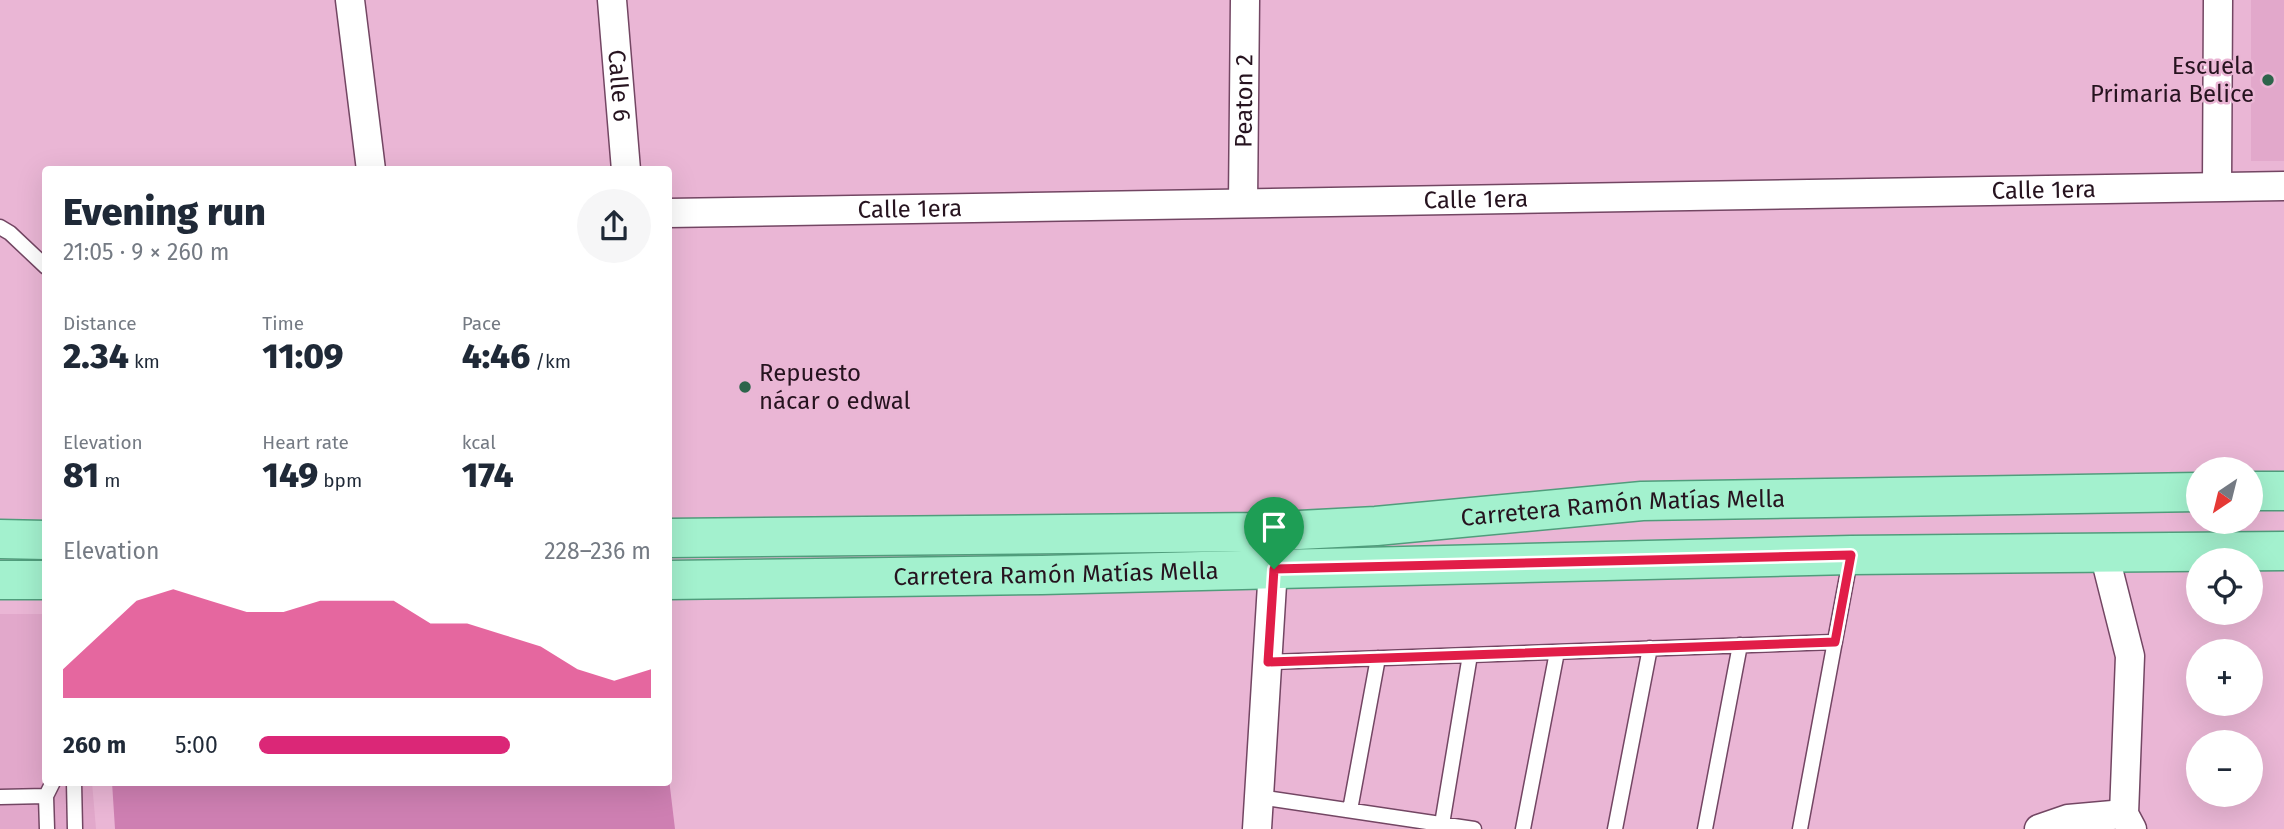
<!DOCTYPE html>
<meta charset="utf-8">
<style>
body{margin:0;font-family:"Fira Sans",sans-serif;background:#f6f6f7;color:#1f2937;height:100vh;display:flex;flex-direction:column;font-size:26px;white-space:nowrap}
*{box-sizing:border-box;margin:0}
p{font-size:23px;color:#747a83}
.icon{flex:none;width:38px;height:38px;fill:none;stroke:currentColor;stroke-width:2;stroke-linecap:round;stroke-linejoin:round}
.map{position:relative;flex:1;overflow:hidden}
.details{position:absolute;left:42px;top:166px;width:630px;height:620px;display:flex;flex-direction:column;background:#fff;border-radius:7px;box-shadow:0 7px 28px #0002}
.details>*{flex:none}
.needle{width:46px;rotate:215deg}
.fabs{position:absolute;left:2186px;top:457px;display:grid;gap:14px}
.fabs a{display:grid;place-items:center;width:77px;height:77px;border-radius:50%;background:#fff;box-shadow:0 7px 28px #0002;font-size:35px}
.pin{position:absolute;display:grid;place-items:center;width:60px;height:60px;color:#fff;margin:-72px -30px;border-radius:50% 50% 50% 0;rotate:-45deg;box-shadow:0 0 7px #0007}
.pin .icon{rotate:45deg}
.round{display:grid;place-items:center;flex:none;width:74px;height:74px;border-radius:37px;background:#f6f6f7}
.summary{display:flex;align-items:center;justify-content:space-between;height:119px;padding:0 21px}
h1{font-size:38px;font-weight:800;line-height:52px}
.figures{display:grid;grid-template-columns:repeat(3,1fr);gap:10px;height:119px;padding:7px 21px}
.figures div{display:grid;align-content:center}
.figures b{font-size:35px;font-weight:800}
.figures small{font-size:19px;font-weight:400}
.figures p{font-size:19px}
.chart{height:196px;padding:14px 21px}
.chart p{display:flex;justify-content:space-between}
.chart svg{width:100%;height:126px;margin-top:7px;fill:#db2777;opacity:.7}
ul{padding:0 21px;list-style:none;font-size:23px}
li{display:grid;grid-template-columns:112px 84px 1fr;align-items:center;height:52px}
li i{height:18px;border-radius:9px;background:#db2777}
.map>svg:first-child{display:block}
.built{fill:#e2a8cb}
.green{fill:#ce7fb2}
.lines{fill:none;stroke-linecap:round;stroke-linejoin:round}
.service-casing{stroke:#734663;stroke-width:17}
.minor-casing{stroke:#734663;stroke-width:31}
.primary-casing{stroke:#509d7c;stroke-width:41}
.service{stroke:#fff;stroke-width:14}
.minor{stroke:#fff;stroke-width:28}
.primary{stroke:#a3f1ce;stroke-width:38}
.route-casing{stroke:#fff;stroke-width:14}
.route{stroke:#e11d48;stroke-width:9}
.poi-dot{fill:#2d644b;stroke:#eab6d5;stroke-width:2.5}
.labels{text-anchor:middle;stroke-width:5;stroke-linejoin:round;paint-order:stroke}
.poi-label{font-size:24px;fill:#26131f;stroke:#eab6d5;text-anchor:end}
.street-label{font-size:24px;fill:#26131f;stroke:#eab6d5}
</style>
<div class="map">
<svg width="2284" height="829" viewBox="0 0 2284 829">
<rect width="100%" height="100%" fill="#eab6d5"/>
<!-- built -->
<path class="built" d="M2251,0h33v161h-33z
M0,614h45l1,168h46l4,47h-96z"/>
<!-- green -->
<path class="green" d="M669,779l6,50h-560l-3,-47h556z"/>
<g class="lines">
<!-- service casing -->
<g class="service-casing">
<path id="service" d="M0,227l10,6 36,34
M1268,662l567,-20
M74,782l1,47
M46,796l1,33
M0,797l46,-1 7,-14
M1259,797l215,32
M1350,810l28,-152
M1442,824l28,-169
M1523,829l34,-177
M1615,829l35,-181
M1705,829l35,-184
M1800,829l51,-274"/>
</g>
<!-- minor casing -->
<g class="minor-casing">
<g id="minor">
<path d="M350,0l21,170"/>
<path id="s1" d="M612,0l14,170"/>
<path d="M2217,185l1,-185"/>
<path id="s2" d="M1243,203l2,-203"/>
<path id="s3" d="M668,213l1616,-27"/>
<path d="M2104,553l26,103 -6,158 8,15"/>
<path d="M1257,829l17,-277"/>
<path d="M2039,829l29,-10 56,-5"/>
</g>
</g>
<!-- primary casing -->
<g class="primary-casing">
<g id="primary">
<path d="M2250,491h34"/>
<path id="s4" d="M668,538l591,-6 117,-6 266,-25 556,-9"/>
<path d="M0,539l46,1"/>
<path d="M0,580h46"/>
<path id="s5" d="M668,580l374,-5 809,-20 433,-4"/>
</g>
</g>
<!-- service -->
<use href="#service" class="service"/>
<!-- minor -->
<use href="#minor" class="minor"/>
<!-- primary -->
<use href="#primary" class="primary"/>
</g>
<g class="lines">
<!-- route casing -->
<g class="route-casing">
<path id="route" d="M1851,555l-16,87 -567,20 6,-93z"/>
</g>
<!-- route -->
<use href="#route" class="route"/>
</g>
<!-- markers -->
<g class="poi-dot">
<circle cx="2268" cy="80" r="7"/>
<circle cx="745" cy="387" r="7"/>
</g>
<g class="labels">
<!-- poi labels -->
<g class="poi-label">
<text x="2254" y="74">Escuela<tspan x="2254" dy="28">Primaria Belice</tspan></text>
<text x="759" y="381" text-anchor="start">Repuesto<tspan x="759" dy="28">nácar o edwal</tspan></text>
</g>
<!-- street labels -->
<g class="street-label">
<text dy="8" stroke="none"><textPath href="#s1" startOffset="86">Calle 6</textPath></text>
<text dy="8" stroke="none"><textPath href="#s2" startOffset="102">Peaton 2</textPath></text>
<text dy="8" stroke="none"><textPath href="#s3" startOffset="1376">Calle 1era</textPath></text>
<text dy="8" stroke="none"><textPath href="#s3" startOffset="808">Calle 1era</textPath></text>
<text dy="8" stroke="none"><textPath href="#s3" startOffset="242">Calle 1era</textPath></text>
<text dy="8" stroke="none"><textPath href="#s4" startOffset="956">Carretera Ramón Matías Mella</textPath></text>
<text dy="8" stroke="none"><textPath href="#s5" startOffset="388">Carretera Ramón Matías Mella</textPath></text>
</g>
</g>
</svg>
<div class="fabs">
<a><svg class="needle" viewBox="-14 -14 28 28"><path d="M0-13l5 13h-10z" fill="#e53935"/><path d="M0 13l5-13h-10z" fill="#747a83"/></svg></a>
<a><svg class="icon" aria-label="locate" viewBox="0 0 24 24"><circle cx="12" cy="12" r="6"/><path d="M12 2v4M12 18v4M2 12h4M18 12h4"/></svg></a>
<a>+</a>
<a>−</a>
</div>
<div class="pin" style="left:1274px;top:569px;background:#1e9e55"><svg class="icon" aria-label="arrive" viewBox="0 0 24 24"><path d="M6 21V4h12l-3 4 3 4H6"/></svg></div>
<section class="details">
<div class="summary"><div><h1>Evening run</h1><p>21:05 · 9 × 260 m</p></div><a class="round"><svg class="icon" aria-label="share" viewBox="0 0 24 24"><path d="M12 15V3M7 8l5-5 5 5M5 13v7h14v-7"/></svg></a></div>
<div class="figures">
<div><p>Distance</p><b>2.34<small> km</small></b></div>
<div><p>Time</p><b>11:09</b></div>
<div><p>Pace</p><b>4:46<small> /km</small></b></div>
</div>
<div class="figures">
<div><p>Elevation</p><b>81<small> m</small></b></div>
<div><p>Heart rate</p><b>149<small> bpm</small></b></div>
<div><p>kcal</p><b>174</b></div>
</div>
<div class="chart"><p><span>Elevation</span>228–236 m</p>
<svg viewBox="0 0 160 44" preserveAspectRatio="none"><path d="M0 44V34L10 22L20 10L30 6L40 10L50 14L60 14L70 10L80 10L90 10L100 18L110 18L120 22L130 26L140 34L150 38L160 34V44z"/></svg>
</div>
<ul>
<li><b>260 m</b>5:00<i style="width:64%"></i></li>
</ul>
</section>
</div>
